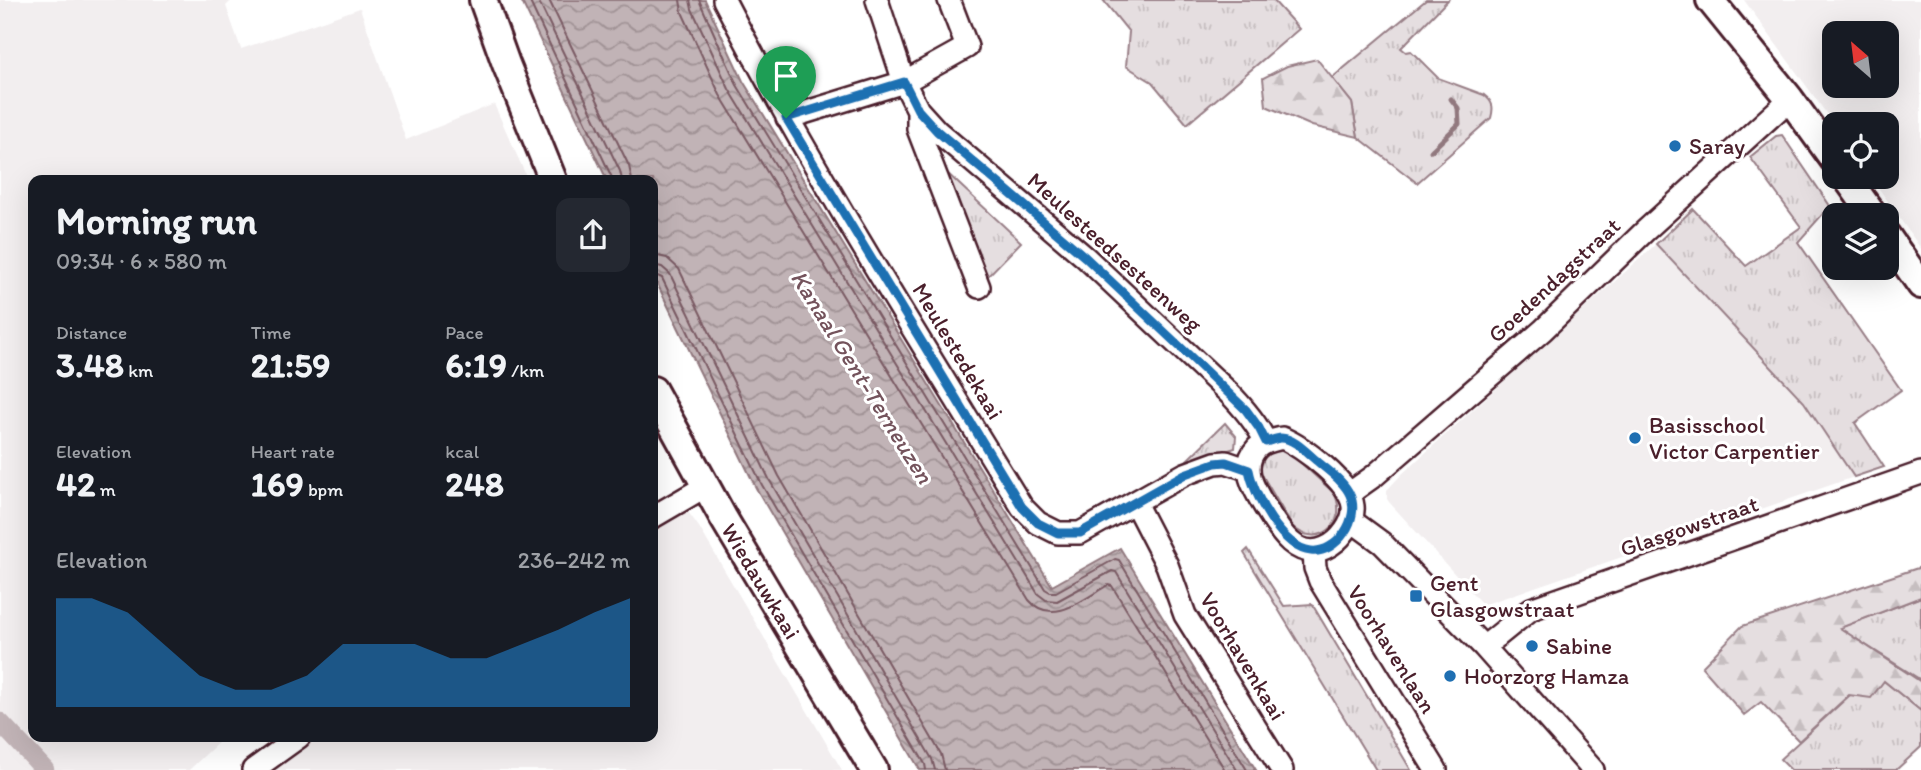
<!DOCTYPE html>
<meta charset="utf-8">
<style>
body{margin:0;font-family:Itim,sans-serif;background:#242831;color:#f1f3f6;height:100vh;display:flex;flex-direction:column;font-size:26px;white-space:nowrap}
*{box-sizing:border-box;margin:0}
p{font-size:23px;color:#9ea1a6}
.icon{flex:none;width:38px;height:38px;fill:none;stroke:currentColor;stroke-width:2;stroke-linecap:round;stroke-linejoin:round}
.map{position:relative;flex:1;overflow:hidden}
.panel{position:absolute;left:28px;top:175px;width:630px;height:567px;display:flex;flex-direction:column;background:#171b24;border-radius:14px;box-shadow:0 7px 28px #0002}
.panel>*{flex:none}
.needle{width:46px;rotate:332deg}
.fabs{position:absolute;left:1822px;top:21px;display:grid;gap:14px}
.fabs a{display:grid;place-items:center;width:77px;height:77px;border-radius:14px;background:#171b24;box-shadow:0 7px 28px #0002;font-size:35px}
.pin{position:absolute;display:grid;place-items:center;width:60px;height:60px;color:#fff;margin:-72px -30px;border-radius:50% 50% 50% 0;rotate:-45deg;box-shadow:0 0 7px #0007}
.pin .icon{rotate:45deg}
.round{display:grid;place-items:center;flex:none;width:74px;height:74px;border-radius:14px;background:#242831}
.summary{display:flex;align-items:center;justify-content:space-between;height:119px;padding:0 28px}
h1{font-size:38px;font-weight:800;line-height:52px}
.metrics{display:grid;grid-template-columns:repeat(3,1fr);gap:10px;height:119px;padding:7px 28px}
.metrics div{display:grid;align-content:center}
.metrics b{font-size:35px;font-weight:800}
.metrics small{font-size:19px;font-weight:400}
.metrics p{font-size:19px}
.chart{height:196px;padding:14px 28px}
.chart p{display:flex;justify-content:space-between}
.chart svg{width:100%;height:126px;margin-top:7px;fill:#1f6fb2;opacity:.7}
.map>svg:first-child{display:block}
.built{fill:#f2eeef;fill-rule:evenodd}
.grass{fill:url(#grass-tufts);stroke:#987e86;stroke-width:2}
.forest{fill:url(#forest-firs);stroke:#987e86;stroke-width:2}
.water{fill:url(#water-waves);stroke:#91787e;stroke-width:2}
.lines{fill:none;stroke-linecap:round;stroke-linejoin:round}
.shore{stroke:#7a5a63;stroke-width:2}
.stream{stroke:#91787e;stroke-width:5}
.canal{stroke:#c1b3b6;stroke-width:19}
.minor-casing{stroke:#4a1f2b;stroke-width:26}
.major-casing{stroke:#4a1f2b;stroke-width:32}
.minor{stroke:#fff;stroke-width:21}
.major{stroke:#fff;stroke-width:26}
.route-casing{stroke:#fff;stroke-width:14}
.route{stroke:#1f6fb2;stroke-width:9}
.poi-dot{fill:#1f6fb2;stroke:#fff;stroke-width:2.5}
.labels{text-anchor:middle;stroke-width:6;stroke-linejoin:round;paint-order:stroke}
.poi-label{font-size:23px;fill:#4a1f2b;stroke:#fff;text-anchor:start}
.street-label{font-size:23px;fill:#4a1f2b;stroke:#fff}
.water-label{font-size:24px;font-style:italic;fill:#74535c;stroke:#fff}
</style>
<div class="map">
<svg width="1921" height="770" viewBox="0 0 1921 770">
<defs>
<pattern id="grass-tufts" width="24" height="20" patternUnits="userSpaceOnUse" patternTransform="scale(1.75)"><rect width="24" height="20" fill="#e5dee0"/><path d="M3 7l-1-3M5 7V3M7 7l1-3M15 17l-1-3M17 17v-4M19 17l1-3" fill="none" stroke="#c6bec0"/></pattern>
<pattern id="forest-firs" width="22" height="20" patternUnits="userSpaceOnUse" patternTransform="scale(1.75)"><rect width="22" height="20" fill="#e5dee0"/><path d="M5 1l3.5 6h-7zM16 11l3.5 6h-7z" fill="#c6bec0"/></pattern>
<pattern id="water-waves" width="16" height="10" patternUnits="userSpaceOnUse" patternTransform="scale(1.75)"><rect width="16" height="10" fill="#c1b3b6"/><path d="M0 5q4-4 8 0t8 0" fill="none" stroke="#9f9194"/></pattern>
</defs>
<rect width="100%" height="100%" fill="#fff"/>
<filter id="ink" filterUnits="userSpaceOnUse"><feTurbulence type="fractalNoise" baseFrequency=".0143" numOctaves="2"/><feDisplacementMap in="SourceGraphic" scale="14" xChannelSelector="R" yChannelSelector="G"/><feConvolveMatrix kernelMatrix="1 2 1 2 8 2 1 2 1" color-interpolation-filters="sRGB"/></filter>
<g filter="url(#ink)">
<!-- built -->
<path class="built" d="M0,0h232l-6,6 15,43 119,-41 46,132 88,-36 34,76h-495v557h191l-35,33h-189z
M1744,0h177v249l-50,-72h15v-53h-52zM1834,33h52v53h-52z
M1656,244l148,158 50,75 -371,128 -94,-103 -2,-3v-9l15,-16z
M686,509l13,18 143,243h-570l48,-33h333v-208z"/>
<!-- grass -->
<path class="grass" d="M1103,0h170l26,29 -112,95 -35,-42 -26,-16 3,-34z
M1426,0h22l-47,48 5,4 5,-1 27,27 46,17c9,7 10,12 7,23l-74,65 -59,-46 -6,-34 -20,-25z
M1782,135l48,71 -32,36 103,148 -46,33 29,44 -30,10 -50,-75 -148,-158 37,-35 53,57 55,-39 -51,-70 26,-21z
M945,171l76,71 -35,36z
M1225,423l11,13 -1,12 -34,11h-13z
M1281,450l9,3 44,40c16,31 -17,57 -42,33l-31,-53c-1,-14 6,-21 20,-23z
M1248,549l36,57 28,-2 99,166h-35l-132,-217z
M1921,597v83l-82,-52z
M1884,681l37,30v36l-25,23h-105l-11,-11 70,-64z"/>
<!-- forest -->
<path class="forest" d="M1317,59l35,44 6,34 -46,-11 -46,-20 -3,-28 24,-12z
M1921,567v30l-81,31 81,54v29l-37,-30 -13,17 -22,-3 -50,46 -38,-39 -17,13 -42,-48 40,-41z"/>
<!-- water -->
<path class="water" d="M521,0h184l38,81 309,505 68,-38 136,222h-336l-164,-282 -103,-213v-95h-46z"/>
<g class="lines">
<!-- shore -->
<path class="shore" d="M529,0l84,180
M538,0l82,171 2,9
M549,0l80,166 3,14
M680,0l2,12 38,83 309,505c23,27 56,-2 79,-15l4,1 113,184
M690,0l2,9 37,80 309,505 8,6 11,1 55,-30 4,1 121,198
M699,0l38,85 308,504 5,3h6l59,-33 4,1 128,210
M653,255l14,3 12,11 100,207 162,278 4,16
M653,265l9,2 8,7 100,207 162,278 3,11
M653,274l9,4 100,207 163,279 1,6"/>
<!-- stream -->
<path class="stream" d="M1431,151l28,-27 -1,-16 -7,-9"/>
<!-- canal -->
<path class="canal" d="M0,722l45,48"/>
<!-- minor casing -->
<g class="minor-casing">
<path id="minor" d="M724,0c90,174 196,340 298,507l16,16 20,10h22l105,-59 30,-11 11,-1 23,8
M877,0l27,82 14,28 19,21 148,126 142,134c16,16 29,31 39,51
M918,110v19l61,158
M787,118l117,-36 63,-35 -18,-47
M1282,438c20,8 69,45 71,68 1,10 -3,18 -8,25 -5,7 -13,14 -20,17 -28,12 -45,-16 -57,-36 -11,-18 -30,-44 -11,-64 6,-6 17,-8 25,-10z
M1350,493l24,-17 169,-146 102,-99 145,-132
M1135,503l32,62 18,50 97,155
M653,517l53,-31
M1352,521l30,22 102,104 109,123
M1314,552l1,16 5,13 116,189
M1484,647l47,-38 390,-136
M253,770l46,-33"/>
</g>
<!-- major casing -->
<g class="major-casing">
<path id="major" d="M483,0l23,64 47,116
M1710,0l80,99 44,61
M1846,177l27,38
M1886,235l35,50
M653,390l71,129 150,251"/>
</g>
<!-- minor -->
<use href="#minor" class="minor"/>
<!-- major -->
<use href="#major" class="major"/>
</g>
</g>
<g class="lines" filter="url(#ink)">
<!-- route casing -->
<g class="route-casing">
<path id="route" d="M904,82l14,28 19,21 148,126 109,103 52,50 13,18 7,14c4,-1 11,-4 15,-4 13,0 26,15 36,23 11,10 27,20 33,34 11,23 -13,59 -39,56 -29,-3 -57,-55 -62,-81l-23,-8 -11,1 -30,11 -105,59h-22l-20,-10 -16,-16 -236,-389z"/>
</g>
<!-- route -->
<use href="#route" class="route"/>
</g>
<!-- markers -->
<g class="poi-dot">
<circle cx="1675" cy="146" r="7"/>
<circle cx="1635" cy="438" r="7"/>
<rect x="1409" y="589" width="14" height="14" rx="3.5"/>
<circle cx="1532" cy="646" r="7"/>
<circle cx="1450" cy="676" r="7"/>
</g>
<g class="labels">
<!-- poi labels -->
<g class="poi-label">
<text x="1689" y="154">Saray</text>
<text x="1649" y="433">Basisschool<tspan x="1649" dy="26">Victor Carpentier</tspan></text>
<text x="1430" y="591">Gent<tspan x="1430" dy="26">Glasgowstraat</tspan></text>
<text x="1546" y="654">Sabine</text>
<text x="1464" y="684">Hoorzorg Hamza</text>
</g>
<!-- street labels -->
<g class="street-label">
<text transform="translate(1115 252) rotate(42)" y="8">Meulesteedsesteenweg</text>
<text transform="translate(1554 280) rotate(-43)" y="8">Goedendagstraat</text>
<text transform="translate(958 351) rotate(59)" y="8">Meulestedekaai</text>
<text transform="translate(1689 526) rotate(-19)" y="8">Glasgowstraat</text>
<text transform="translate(761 581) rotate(59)" y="8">Wiedauwkaai</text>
<text transform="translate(1392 649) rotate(58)" y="8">Voorhavenlaan</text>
<text transform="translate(1243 656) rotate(59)" y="8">Voorhavenkaai</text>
</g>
<!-- water labels -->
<g class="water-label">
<text transform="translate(862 377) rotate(58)" y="8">Kanaal Gent-Terneuzen</text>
</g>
</g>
</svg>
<div class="fabs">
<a><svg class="needle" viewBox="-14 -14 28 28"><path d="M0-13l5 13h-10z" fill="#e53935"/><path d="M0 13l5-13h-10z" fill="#9ea1a6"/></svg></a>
<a><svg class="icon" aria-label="locate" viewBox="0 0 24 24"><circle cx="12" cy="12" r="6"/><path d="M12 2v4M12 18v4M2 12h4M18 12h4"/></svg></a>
<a><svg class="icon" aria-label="layers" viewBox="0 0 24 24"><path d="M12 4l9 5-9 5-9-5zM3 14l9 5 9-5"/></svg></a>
</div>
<div class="pin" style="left:786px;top:118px;background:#1e9e55"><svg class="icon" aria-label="arrive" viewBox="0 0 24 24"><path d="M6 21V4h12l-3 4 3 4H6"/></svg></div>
<section class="panel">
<div class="summary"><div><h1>Morning run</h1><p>09:34 · 6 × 580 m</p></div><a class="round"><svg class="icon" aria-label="share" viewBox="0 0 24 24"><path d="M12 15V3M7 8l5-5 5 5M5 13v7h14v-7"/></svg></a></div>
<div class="metrics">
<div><p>Distance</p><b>3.48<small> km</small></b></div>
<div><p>Time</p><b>21:59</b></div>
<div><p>Pace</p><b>6:19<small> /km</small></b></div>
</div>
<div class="metrics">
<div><p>Elevation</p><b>42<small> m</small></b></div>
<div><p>Heart rate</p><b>169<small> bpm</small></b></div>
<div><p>kcal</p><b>248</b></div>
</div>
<div class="chart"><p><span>Elevation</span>236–242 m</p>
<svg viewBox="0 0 160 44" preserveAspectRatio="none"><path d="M0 44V6L10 6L20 11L30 22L40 33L50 38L60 38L70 33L80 22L90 22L100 22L110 27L120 27L130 22L140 17L150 11L160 6V44z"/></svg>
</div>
</section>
</div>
